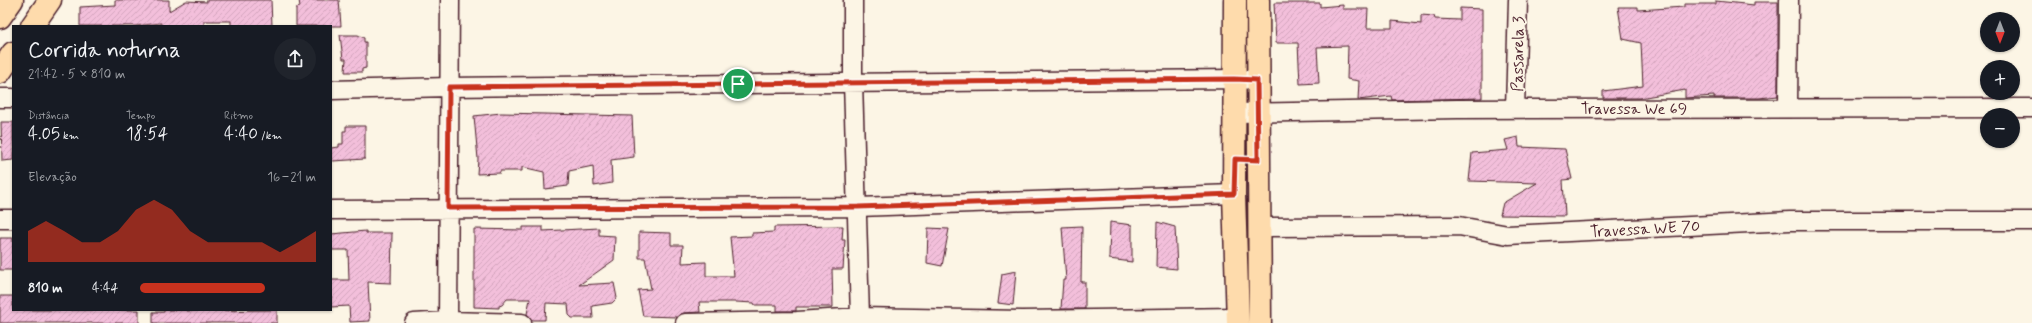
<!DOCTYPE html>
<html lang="pt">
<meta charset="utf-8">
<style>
body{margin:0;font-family:Mynerve,sans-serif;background:#20242c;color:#f1f3f6;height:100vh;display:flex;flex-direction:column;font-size:15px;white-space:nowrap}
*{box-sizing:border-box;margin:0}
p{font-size:13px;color:#9ea1a6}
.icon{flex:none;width:22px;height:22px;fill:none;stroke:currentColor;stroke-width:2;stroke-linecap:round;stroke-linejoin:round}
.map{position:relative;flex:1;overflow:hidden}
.panel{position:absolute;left:12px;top:25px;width:320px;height:286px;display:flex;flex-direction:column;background:#171b24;border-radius:0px;box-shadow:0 1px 3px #0004}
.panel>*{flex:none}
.needle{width:26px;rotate:180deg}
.buttons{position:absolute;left:1980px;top:12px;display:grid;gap:8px}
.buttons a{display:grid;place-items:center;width:40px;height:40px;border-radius:50%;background:#171b24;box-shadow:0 1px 3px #0004;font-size:20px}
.pin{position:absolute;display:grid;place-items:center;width:34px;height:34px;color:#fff;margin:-17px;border:2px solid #fff;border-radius:50%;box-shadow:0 1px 4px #0007}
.round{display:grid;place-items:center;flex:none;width:42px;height:42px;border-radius:21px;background:#20242c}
.head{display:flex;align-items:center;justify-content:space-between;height:68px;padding:0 16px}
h1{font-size:22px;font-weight:600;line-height:30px}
.stats{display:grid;grid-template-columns:repeat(3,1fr);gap:6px;height:68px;padding:4px 16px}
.stats div{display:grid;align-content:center}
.stats b{font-size:17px;font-weight:600}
.stats small{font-size:11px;font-weight:400}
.stats p{font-size:11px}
.chart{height:112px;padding:8px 16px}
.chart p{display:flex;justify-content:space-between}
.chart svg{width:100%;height:72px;margin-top:4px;fill:#c8321e;opacity:.7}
ul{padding:0 16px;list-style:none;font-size:13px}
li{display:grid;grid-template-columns:64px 48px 1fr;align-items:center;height:30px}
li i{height:10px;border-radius:5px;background:#c8321e}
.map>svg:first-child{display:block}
.building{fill:url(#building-hatch);stroke:#4a1f2b}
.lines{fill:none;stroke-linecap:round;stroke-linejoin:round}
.minor-casing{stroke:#4a1f2b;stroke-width:21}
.major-casing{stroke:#4a1f2b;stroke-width:25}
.minor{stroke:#fcf5e5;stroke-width:18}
.major{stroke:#fedbac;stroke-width:22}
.route-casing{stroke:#fff;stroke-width:8}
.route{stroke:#c8321e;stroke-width:5}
.labels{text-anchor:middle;stroke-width:4;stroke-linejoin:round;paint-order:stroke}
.street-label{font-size:16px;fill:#4a1f2b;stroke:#fcf5e5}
</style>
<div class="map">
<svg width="2032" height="323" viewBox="0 0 2032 323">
<defs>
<pattern id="building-hatch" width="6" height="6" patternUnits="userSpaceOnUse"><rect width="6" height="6" fill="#f3bfdb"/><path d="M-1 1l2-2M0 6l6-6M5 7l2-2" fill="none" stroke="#d2a4bc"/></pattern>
</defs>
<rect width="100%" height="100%" fill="#fcf5e5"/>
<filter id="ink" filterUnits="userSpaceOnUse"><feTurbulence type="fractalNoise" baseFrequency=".025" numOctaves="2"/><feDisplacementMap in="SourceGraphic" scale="8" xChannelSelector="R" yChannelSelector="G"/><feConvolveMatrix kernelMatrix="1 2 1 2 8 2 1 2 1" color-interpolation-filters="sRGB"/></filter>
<g filter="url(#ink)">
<!-- building -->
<path class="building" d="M115,0h54v11l17,-10 21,1v-2h64l1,26h-41v-5h-27v5h-43v-3l-26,3h-55v-19l35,-2z
M299,0h40l2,26h-45v-18l4,-1z
M1716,1l38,4v-3h24v94l-19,2h-45v-2l-29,2v-8l-45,8h-37v-7l40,-5 -2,-43 -18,-4 -5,-32h20v3l46,-3v-3h32z
M1274,3h46v4l23,-2v4h25l-1,19h25v-7l29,3v-9l13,1 1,3 25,1v-12l22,1v89l-90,2 -1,-4 -33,4 1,-19 -12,-2 1,-33 -31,1 2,36 -19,1 -2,-41h-22z
M340,35h18l6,3v4h2v26l-4,1v3h-17l1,-13h-3z
M501,113l131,3 2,41 -23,3 1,23 -18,3 -1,-20 -24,5 -1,15 -23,3 -1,-17 -22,-5v4h-22v2l-23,1 1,-15 -4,-43z
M1,122h12v38l-11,1z
M346,126h19v33l-32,2 -2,-3v-10l8,-1v-3h4v-13h3z
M1518,137l1,10 46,2 7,30 -9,1 2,36 -65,-1 3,-12 34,-20 -68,-2 3,-28 36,-3 -3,-10z
M1110,222l22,3v37l-23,-3z
M1157,222l18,5 2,42 -21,-2z
M843,226l-1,14h3l-2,29h-11l1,38h-37v4h-19v-6h-22l-1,-2 -18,-1h-37l1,10 -16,1 -7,4 -34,-1 -5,-26 13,-1 -6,-31h-6v-26l32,1v12h12l-1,18 24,-1v14h28l-4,-39 22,-1v-3l22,-1v-5z
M1082,226l-1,56h4v27h-24l2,-29h3l-4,-53z
M523,227h20v4l56,-3v7l16,1 -1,24 -35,25 35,-2 3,15 -5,5 -20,3 1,12h-21l-3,-3 -1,-11 -22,-1 -1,17h-13l-5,-6 3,-15h-23l-5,6 -3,1v2l-25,-1v-78l49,1z
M928,228l21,1 -7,37 -15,-3z
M366,231v2h26l-1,50 -23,-1 2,39 -20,1 -1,-16 -18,1v-27h18l-1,-30h-17v-16z
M0,238h13v32h-13z
M1016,271l-3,34 -15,-2 4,-29z
M0,296h13v14h126v13h-139z
M164,310h22v1l91,-1v13h-124v-11h11z"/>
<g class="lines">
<!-- minor casing -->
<g class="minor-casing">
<path id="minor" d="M853,0v82l7,235
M331,90l118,-3 785,-8 23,1
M0,98h13
M1788,107l1,-107
M1515,109l3,-109
M1236,113l221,-4 575,-1
M331,210l527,-3 376,-13
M0,219h13
M1259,227l200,-1 49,9 282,-14h242
M414,323l34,-2 74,2
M448,323l2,-323
M685,323l112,-2 63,-4 162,3 216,-3"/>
</g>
<!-- major casing -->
<g class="major-casing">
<path id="major" d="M1235,0l-1,194 4,129
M1258,0l2,323
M0,17l12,-17
M32,26l18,-26
M0,72l13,-19"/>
</g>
<!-- minor -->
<use href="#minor" class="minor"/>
<!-- major -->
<use href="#major" class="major"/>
</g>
</g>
<g class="lines" filter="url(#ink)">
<!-- route casing -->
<g class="route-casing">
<path id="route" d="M1234,79l23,1 1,80 -23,-1 -1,35 -376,13 -410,1 1,-121z"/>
</g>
<!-- route -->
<use href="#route" class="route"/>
</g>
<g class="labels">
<!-- street labels -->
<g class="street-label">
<text transform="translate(1517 54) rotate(-89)" y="6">Passarela 3</text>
<text x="1634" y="114">Travessa We 69</text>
<text transform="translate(1645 228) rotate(-3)" y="6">Travessa WE 70</text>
</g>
</g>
</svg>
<div class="buttons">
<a><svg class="needle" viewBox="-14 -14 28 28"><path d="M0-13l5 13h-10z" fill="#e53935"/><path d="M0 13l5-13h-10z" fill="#9ea1a6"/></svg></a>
<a>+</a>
<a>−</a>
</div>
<div class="pin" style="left:738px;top:84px;background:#1e9e55"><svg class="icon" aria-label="arrive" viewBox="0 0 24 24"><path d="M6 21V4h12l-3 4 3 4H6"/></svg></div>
<section class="panel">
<div class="head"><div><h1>Corrida noturna</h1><p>21:42 · 5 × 810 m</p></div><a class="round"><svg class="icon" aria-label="share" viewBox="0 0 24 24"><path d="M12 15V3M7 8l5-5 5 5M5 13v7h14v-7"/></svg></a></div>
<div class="stats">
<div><p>Distância</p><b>4.05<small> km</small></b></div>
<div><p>Tempo</p><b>18:54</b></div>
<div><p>Ritmo</p><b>4:40<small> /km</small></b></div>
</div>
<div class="chart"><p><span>Elevação</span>16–21 m</p>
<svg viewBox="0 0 160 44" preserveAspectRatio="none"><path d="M0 44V25L10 19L20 25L30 32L40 32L50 25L60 12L70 6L80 12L90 25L100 32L110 32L120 32L130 32L140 38L150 32L160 25V44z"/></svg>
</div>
<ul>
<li><b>810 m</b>4:44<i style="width:71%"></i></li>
</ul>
</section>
</div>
